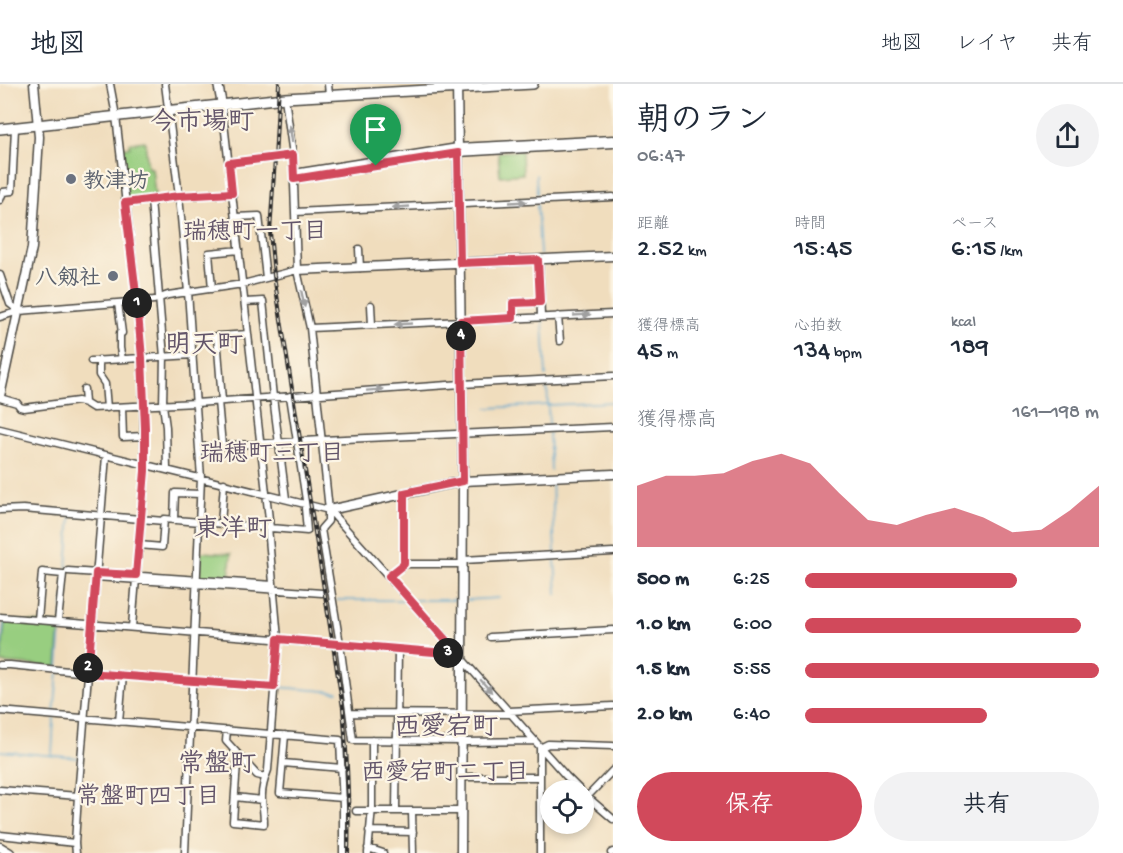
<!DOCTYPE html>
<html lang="ja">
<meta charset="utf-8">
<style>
body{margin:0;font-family:"Gochi Hand","Klee One",sans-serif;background:#f2f2f3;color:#1f2937;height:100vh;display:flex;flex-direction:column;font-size:22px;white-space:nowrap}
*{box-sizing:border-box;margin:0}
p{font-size:20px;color:#747a83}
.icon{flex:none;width:33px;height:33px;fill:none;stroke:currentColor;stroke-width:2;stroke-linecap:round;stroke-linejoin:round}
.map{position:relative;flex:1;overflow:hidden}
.side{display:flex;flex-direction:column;background:#fff;width:510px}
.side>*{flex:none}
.controls{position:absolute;left:540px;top:696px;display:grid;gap:12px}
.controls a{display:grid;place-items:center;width:54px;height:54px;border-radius:50%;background:#fff;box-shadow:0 3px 9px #0003;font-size:30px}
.pin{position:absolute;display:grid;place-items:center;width:51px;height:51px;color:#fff;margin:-62px -26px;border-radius:50% 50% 50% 0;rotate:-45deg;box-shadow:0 0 6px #0007}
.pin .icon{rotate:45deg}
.km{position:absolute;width:30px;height:30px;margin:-15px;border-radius:50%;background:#222;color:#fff;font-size:16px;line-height:30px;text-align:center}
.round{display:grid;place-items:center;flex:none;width:63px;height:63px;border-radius:32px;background:#f2f2f3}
.head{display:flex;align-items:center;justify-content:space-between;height:102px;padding:0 24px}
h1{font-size:33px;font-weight:600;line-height:45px}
.metrics{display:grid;grid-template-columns:repeat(3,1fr);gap:9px;height:102px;padding:6px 24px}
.metrics div{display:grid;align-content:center}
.metrics b{font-size:26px;font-weight:600}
.metrics small{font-size:16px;font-weight:400}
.metrics p{font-size:16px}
.chart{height:168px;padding:12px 24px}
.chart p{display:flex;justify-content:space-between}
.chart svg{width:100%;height:108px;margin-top:6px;fill:#d1495b;opacity:.7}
.primary-button{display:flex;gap:12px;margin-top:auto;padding:12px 24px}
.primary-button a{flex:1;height:69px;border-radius:36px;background:#d1495b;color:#fff;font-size:24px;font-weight:600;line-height:69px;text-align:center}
.primary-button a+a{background:#f2f2f3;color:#1f2937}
ul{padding:0 24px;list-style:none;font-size:20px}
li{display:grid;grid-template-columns:96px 72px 1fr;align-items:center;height:45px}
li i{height:15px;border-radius:8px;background:#d1495b}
header{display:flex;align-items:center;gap:36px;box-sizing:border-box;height:84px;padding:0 30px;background:#fff;border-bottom:2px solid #e0e1e3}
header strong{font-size:28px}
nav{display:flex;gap:33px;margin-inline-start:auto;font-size:21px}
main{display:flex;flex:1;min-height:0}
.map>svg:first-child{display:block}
.green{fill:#98ce80;stroke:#627c56;stroke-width:1.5}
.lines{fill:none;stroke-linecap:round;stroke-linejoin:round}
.stream{stroke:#54a2cd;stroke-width:1.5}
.street-casing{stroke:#494641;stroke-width:9}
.secondary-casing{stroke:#494641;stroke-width:11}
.primary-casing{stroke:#494641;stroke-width:12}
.street{stroke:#fff;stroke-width:6}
.secondary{stroke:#fff;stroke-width:8}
.primary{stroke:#fff;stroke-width:9}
.rail-casing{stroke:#2b2b2b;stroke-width:4}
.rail{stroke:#fcf5e5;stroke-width:1.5;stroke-dasharray:4.5;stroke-linecap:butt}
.oneway{fill:#a0a0a0}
.route-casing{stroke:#fff;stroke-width:12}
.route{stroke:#d1495b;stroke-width:8}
.worship-dot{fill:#6b7280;stroke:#fcf5e5;stroke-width:2}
.labels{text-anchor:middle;stroke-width:4.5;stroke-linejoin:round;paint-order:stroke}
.worship-label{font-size:22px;font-weight:bold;fill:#5b616d;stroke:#fcf5e5;text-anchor:start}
.neighbourhood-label{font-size:24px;font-weight:bold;fill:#63556a;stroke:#fcf5e5}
.quarter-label{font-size:26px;font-weight:bold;fill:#63556a;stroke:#fcf5e5}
</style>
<header>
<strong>地図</strong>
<nav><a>地図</a><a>レイヤ</a><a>共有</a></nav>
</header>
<main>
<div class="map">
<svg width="613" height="769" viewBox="0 0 613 769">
<rect width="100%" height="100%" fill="#fcf5e5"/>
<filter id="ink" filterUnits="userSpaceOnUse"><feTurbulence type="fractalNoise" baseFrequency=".0167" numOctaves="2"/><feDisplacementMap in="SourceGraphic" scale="12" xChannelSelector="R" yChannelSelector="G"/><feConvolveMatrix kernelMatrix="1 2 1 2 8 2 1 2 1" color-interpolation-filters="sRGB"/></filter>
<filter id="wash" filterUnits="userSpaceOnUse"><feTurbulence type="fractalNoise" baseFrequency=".008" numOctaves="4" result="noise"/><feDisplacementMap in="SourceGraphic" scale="24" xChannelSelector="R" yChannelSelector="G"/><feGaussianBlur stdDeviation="1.35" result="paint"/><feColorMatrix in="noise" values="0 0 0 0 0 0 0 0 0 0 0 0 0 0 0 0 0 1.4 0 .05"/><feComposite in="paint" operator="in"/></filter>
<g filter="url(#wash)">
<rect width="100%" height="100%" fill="#f0ddbd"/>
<!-- green -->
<path class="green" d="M145,57l3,27h4l3,28 -26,4 -2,-2 -5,-50 8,-1v-4z
M522,67l1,23 -23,2 -2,-24z
M201,468l30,2 -2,26 -28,-2 -1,-1z
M5,536l55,4 -3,43 -56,-4z"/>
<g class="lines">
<!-- stream -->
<path class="stream" d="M536,91l1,19
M537,120l3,51
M543,237l3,55
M547,299l2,44
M487,324l126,-6
M549,349l2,37
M552,397l3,73
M555,474l2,37
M67,484l4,-52
M337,516h67
M414,516h44
M467,516l32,-2
M62,535l2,-22
M0,577l4,-40
M58,584l3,-42
M277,603l61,5
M54,630l4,-41
M0,667l79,7
M52,670l2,-35"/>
</g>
</g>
<g filter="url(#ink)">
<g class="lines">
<!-- street casing -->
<g class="street-casing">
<path id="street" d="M110,0l6,32 21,186 5,56 3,113 -13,156
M165,0l14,112 9,96 13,186 -16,375
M328,0l1,11
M285,14l8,57 4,115 13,58 19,182 -1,3v8l-7,8 19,115 13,96 109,1 4,1 69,-1
M222,21l48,423
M229,79l64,-8
M294,89l164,-26 155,-8
M294,95l164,-26 155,-9
M0,116l3,-8 9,-1 3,-63
M151,116l13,157 -1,48 3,22 1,42
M125,119l54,-7 53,-3
M295,128l318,-15
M235,133l24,-1 7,62
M359,165l1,19
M539,176l2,57
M0,191l10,29 9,7
M212,205l-3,-36 30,-3
M245,218l18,-1 10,96 13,102
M118,219l4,30h-2v15l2,11
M371,221l1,20
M558,232l2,25
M0,233l19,-6 135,-11 14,-5 75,-11 54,-14
M513,234v-15l27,-1
M310,244l303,-14
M217,252l5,65
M192,254l56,-4
M99,276v15l6,9 2,24
M91,277l102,-6
M84,305l1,14
M0,314l17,5 3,4 4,1 54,-7 7,2 8,5 103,-5 266,-19 151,-8
M218,317l4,45
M122,323l1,30 22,-1
M0,345l329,81 129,144
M199,363l123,-7 291,-13
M404,409v71h59
M0,426l23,-1 141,12
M174,436l1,-27 25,1
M221,440l3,-41
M139,461l23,2 2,-28 143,12 -2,-23 1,-8 -16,-104
M463,476l150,-8
M68,487l205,14
M389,492l15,-12
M96,493l226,16
M0,533l460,37
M38,536l4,-48 21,2 -5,47
M490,553l123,-7
M463,576l103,116 14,14
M0,581h10l78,8 186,14
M0,627l340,29 3,66v47
M509,627l104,-5
M350,629l161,1
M119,638l4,-47
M227,646l-1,11 31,34 8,2
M285,651l-5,58 63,5
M241,674l-4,5 -4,58 31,3c0,-9 -1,-15 -2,-24 -1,-11 2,-20 6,-30l10,-131 -10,-112
M283,679l59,5
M462,693h78
M0,706l78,6
M584,710l29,25
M235,713l27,3
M587,713l26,-27
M356,727h106
M396,727l2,-162
M412,727l1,42
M369,747l44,1
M0,751l75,8
M368,764l15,5
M76,769l-1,-10 3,-47 28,-340
M368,769l4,-46v-67
M540,769v-105l8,-4 65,2
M611,769l2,-1"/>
</g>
<!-- secondary casing -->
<g class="secondary-casing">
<path id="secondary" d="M218,0l4,21
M457,0l6,397 -2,372
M297,186l316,-14
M0,312l32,-148 7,-111 -5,-53
M329,426l134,-29 150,-7
M0,763l10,6"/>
</g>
<!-- primary casing -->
<g class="primary-casing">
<path id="primary" d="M0,45l285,-31 248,-14"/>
</g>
<!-- street -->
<use href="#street" class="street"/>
<!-- secondary -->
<use href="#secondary" class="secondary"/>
<!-- primary -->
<use href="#primary" class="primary"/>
<!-- rail casing -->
<g class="rail-casing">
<path id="rail" d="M279,0l-4,75 -5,73 4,44 69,432c4,48 7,96 5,145"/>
</g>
<!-- rail -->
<use href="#rail" class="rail"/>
</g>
<!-- one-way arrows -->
<defs><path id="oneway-solid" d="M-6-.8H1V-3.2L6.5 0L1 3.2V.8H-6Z" transform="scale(1.5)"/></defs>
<g class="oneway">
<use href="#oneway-solid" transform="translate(291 50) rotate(-98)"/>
<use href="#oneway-solid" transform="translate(518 118) rotate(-3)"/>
<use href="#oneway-solid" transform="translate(401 123) rotate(177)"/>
<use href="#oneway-solid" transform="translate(303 215) rotate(78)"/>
<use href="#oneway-solid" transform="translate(582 231) rotate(-3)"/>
<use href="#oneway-solid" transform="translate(403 240) rotate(177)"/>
<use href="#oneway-solid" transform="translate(375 306) rotate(-4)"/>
<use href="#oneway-solid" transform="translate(486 602) rotate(49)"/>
</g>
</g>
<g class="lines" filter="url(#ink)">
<!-- route casing -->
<g class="route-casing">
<path id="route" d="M458,69l2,110 78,-3 2,42 -27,1v15l-52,3 2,160 -59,12v71l-15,12 69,78 -180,-15 -4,48 -186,-14 8,-100 40,2 9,-104v-43l-3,-70 -5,-56 -12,-99 54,-7 53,-3 -3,-30 64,-8 1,24z"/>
</g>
<!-- route -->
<use href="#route" class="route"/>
</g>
<!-- markers -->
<g class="worship-dot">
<circle cx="71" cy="95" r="6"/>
<circle cx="113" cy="192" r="6"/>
</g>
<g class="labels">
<!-- worship labels -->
<g class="worship-label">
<text x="83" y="103">教津坊</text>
<text x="101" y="200" text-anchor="end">八剱社</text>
</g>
<!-- neighbourhood labels -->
<g class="neighbourhood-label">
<text x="255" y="154">瑞穂町一丁目</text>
<text x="272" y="376">瑞穂町三丁目</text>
<text x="445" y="695">西愛宕町二丁目</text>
<text x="148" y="719">常盤町四丁目</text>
</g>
<!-- quarter labels -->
<g class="quarter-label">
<text x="202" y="45">今市場町</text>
<text x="204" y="268">明天町</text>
<text x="233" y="452">東洋町</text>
<text x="446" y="650">西愛宕町</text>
<text x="217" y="687">常盤町</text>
</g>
</g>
</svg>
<div class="controls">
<a><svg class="icon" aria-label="locate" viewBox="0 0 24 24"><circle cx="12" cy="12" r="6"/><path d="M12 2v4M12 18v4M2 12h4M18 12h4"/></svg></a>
</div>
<div class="pin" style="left:376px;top:82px;background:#1e9e55"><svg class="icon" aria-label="arrive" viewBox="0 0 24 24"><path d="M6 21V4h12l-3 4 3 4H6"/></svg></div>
<b class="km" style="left:137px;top:219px">1</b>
<b class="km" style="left:88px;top:584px">2</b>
<b class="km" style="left:448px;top:569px">3</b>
<b class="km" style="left:461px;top:252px">4</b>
</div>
<section class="side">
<div class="head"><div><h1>朝のラン</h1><p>06:47</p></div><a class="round"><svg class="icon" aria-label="share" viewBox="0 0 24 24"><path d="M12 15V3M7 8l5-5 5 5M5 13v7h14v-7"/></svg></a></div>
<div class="metrics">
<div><p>距離</p><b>2.52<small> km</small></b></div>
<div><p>時間</p><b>15:45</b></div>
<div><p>ペース</p><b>6:15<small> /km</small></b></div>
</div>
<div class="metrics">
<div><p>獲得標高</p><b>45<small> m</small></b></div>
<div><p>心拍数</p><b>134<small> bpm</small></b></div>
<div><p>kcal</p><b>189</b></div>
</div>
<div class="chart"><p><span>獲得標高</span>161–198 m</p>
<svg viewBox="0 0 160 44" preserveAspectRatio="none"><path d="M0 44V19L10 15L20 15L30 14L40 9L50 6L60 10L70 22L80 33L90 35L100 31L110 28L120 32L130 38L140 37L150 29L160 19V44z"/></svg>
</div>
<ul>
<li><b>500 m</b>6:25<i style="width:72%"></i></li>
<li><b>1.0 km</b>6:00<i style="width:94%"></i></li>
<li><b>1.5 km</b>5:55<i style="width:100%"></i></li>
<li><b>2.0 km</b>6:40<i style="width:62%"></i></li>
</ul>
<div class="primary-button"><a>保存</a><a>共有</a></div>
</section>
</main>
